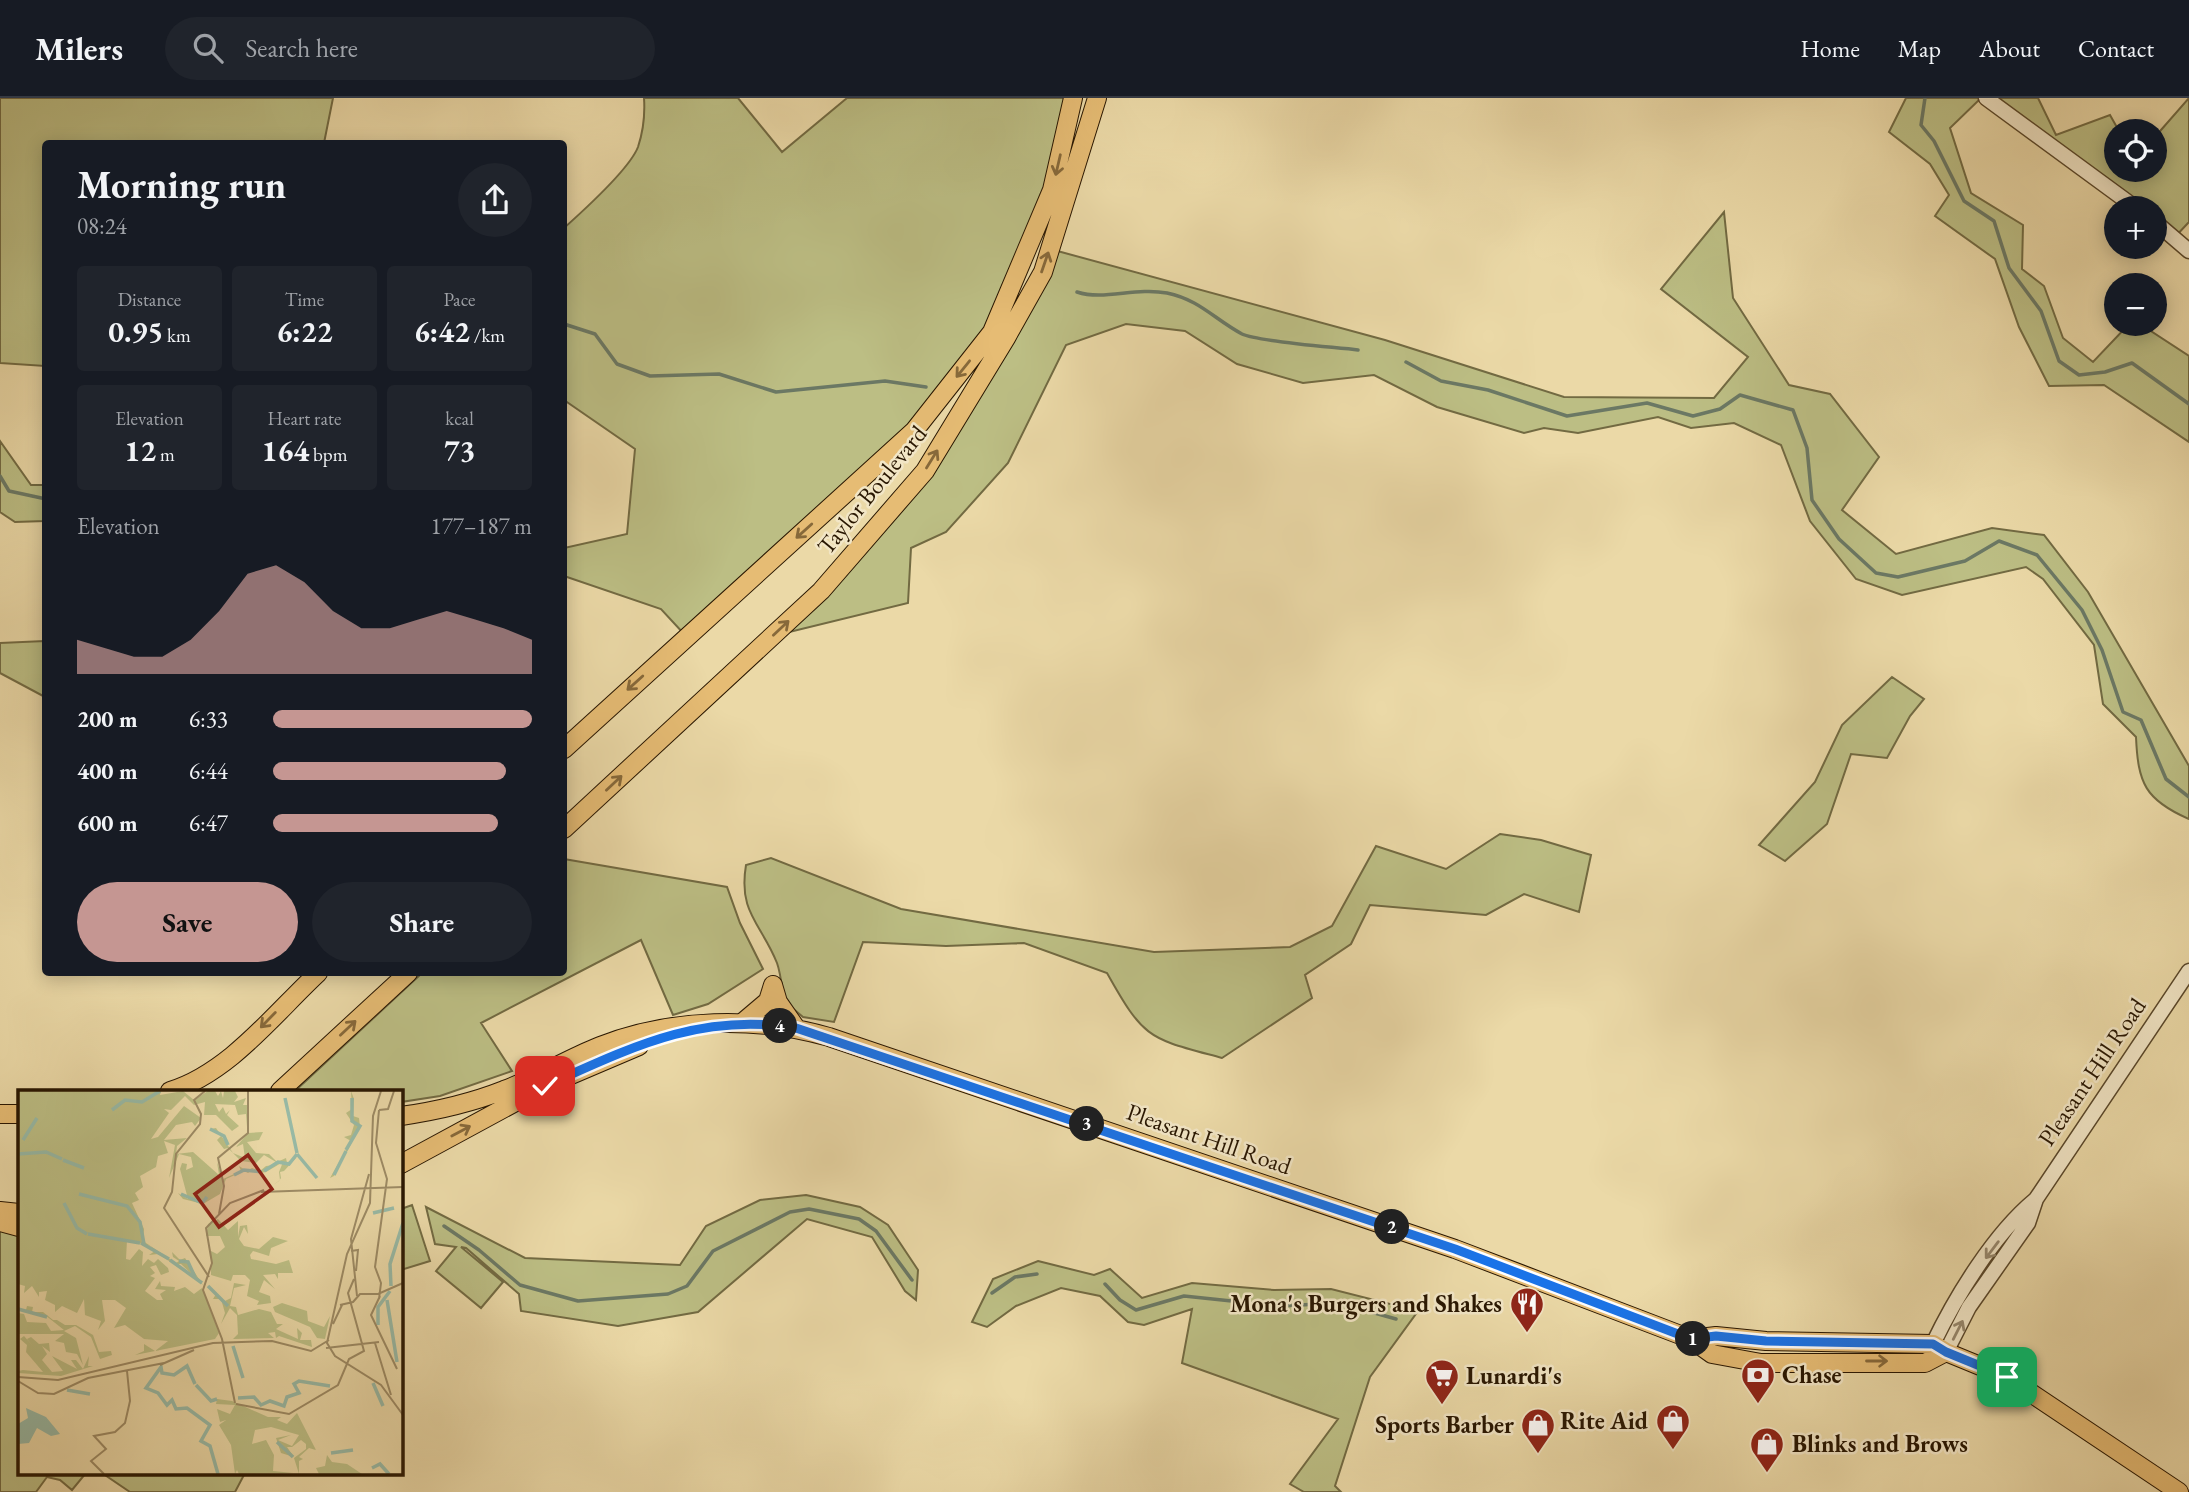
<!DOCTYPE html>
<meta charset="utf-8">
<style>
body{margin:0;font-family:"EB Garamond",serif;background:#20242c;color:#f1f3f6;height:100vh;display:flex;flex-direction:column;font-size:26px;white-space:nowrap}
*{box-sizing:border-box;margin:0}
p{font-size:23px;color:#9ea1a6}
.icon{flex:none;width:38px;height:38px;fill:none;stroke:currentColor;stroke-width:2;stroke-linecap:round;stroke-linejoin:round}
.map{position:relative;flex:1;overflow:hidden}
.details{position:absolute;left:42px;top:42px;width:525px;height:836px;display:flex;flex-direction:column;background:#171b24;border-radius:7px;box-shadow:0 4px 18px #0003}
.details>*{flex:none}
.buttons{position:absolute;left:2104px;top:21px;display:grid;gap:14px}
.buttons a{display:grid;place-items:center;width:63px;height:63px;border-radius:50%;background:#171b24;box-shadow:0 4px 18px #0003;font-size:35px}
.pin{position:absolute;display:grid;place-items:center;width:60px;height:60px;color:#fff;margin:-30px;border-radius:14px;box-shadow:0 4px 10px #0006}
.km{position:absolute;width:35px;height:35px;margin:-18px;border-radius:50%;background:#222;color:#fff;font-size:19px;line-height:35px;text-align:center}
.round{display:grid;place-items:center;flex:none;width:74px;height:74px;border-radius:37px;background:#20242c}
.headline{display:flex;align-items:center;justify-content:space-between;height:119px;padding:0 35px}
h1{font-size:38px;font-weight:700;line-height:52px}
.stats{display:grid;grid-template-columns:repeat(3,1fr);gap:10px;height:119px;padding:7px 35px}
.stats div{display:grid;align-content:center;border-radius:7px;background:#20242c;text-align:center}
.stats b{font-size:30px;font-weight:700}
.stats small{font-size:19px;font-weight:400}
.stats p{font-size:19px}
.chart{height:196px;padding:14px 35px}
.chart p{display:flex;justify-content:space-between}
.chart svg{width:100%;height:126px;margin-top:7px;fill:#c59692;opacity:.7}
.primary-button{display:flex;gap:14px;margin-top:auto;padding:14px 35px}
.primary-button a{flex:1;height:80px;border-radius:42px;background:#c59692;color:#111;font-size:28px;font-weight:700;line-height:80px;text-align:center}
.primary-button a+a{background:#20242c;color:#f1f3f6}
ul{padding:0 35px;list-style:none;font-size:23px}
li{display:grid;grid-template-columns:112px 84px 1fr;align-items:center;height:52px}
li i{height:18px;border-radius:9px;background:#c59692}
header{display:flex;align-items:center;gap:42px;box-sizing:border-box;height:98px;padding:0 35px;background:#171b24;border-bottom:2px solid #363941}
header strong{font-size:33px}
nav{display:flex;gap:38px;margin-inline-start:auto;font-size:24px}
.search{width:490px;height:63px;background:#20242c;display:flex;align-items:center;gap:18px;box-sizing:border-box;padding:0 24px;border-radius:38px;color:#9ea1a6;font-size:26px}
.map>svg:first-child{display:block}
.green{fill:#bcbe84;stroke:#726a42;stroke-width:2}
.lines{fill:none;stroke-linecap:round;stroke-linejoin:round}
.stream{stroke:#6b7864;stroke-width:3.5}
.minor-casing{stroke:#59472a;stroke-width:17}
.major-casing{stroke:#281601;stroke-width:20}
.minor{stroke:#f2e6c6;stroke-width:14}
.major{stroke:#e6bc74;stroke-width:18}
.oneway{stroke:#87693a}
.oneway2{stroke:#97886d}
.route-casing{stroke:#fff;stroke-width:14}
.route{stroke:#1a73e8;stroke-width:9}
.labels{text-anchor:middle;stroke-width:5;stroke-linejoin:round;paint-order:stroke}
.street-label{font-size:24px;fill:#281601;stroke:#f2e6c6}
.poi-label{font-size:24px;font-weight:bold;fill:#281601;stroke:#f2e6c6;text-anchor:end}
.inset-river{fill:none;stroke:#98baa6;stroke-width:3.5}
.inset-road{fill:none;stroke:#9d8b65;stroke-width:2}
.view{fill:#8f2418;fill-opacity:0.15;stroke:#8f2418;stroke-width:3.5}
.inset-edge{fill:none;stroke:#281601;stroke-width:3.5}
</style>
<header>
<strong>Milers</strong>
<div class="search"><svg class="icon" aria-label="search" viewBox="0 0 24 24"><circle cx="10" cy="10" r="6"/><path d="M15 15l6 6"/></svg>Search here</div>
<nav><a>Home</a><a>Map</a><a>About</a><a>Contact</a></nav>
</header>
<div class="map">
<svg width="2189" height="1394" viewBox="0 0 2189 1394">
<rect width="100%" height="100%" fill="#ebd9a7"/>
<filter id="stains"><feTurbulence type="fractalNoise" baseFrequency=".00286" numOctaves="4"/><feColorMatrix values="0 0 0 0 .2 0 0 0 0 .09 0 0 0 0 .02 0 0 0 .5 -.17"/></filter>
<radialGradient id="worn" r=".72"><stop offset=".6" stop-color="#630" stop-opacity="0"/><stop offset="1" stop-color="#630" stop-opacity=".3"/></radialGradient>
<!-- green -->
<path class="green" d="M0,0h333l-9,45 -278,1 -1,222 -45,-3z
M644,0h94l44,54 65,-54h226l-21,92 -60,142 -78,99 -229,204 -24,-26 -97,-33v-28l63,-14 8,-85 -71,-49v-172c19,-17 65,-58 74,-81 5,-15 7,-34 6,-49z
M1906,0h75l-31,30 21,65 52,32 -1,44 22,17 19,52 30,24 36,-38h11l49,32v86l-85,-57 -55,1 -30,-59 -24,-68 -60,-43 14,-21 -19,-31 -41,-32z
M1986,0h52l18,37 54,-20 9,16h-3v39h38v-32l35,-40v124l-16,17 -19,-18v-13h-14z
M1724,114l9,86 56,87 41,9 49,63 -37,53 54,44 96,-26 52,7 44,57 101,174v53c-44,-19 -51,-36 -53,-82l-33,-33 -9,-59 -51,-66 -17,-12 -124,28 -46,-16 -46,-58 -29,-76 -47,-22 -43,5 -33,-11 -80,16 -34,-5 -20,5 -87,-26 -63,-32 -71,8 -66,-19 -52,-33 -59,-7 -60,21 -58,118 -62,69 -35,16 -3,55 -135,33 152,-165 125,-222 335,91 179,57 150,1 34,-41 -87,-68z
M0,343l31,44h14v36l-30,1 -15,-10z
M45,543h1l-1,56 -45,-24v-30z
M1892,579l32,22 -14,17 -23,42 -36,-4 -24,70 -42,37 -26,-16 56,-63 27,-57z
M1500,736l41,6 50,15 -12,57 -55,-18 -38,21 -116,-10 -19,39 -46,31 7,23 -90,60c-73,-20 -77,-17 -115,-85l-83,-30 -78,3 -83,-4 -29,80 -31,-5 -19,-16c-2,-12 -3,-27 -7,-38 -16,-40 -39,-50 -31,-98l25,-7 130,51 253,43 136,-5 42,-21 44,-80 70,23z
M564,761l163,28 13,36 23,46 -55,35 -35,11 -32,-75 -160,83 31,48 -72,25 -39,6v-11h-106l127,-118h142z
M806,1097l54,12 28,18 30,45 -2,30 -11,-9 -33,-54 -65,-18 -109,93 -80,14 -97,-15 -2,-17 -53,-46 -5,-1 42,35 -22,26 -45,-37 20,-24 -21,-3 -9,-37 99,51 155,7 26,-39 54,-26z
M412,1107l18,56 -29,9v-61z
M0,1124l19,5v246h67l-14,17 -12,-10 -13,-3 -11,15h-36z
M1038,1163l56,14 16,-6 32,29 50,-15 82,7 57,-1 87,22 -48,66 -35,109 6,6h-37l-14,-8 48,-65 -156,-56 10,-54 -48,16 -16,-3 -28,-26 -39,-8 -45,18 -29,21 -15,-5 21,-43z
M102,1375h143l-10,19h-105z"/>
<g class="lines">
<!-- stream -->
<path class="stream" d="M1925,0l-4,27 13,16 30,60 30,20 15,47 32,43 18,50 20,14 26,-3 27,-9 57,41
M1077,194c27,9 58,-5 90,1 33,7 47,26 75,41 17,8 92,13 116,16
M564,226l31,10 22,30 33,12 69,-2 57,18 109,-11 41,6
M1406,264l35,19 47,9 79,26 80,-13 46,13 27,-7 20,-14 53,15 14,38 5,52 27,39 37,34 22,4 67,-16 34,-20 38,14 45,55 20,40 21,62 18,8 25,59 23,18
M0,378l9,15 37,8
M444,1128l35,24 41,35 58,16 90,-7 19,-8 26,-35 77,-39 19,-3 50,10 17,12 36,49
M1105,1186l15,16 16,10 48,-14 96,10 59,-3 57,16
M992,1195l23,-16 22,-3"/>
<!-- minor casing -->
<g class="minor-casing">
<path id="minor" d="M1986,0l150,110
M2154,123l35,30
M1933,1246c23,-48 61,-110 102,-144
M1946,1254l23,-45 59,-84 8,-24 153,-228"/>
</g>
<!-- major casing -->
<g class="major-casing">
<path id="major" d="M564,651l350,-318 78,-99 60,-142 21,-92
M564,731l257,-238 104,-120 81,-133 37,-66 54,-174
M773,887l5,17 18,26
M742,925l26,-22 5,-16
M170,993c59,-18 104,-77 148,-118
M280,993l128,-118
M0,1016h19
M401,1018c35,-5 70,-13 103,-26 33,-12 63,-31 96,-44 72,-28 156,-30 229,-9l626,212 236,90 21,15 49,9h164l21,-11
M401,1066l144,-78 94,-40
M0,1113l19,2
M0,1124l19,5
M1691,1241l25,-3 50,5 167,3 13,8 61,25 172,115"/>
</g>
<!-- minor -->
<use href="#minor" class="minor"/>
<!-- major -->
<use href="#major" class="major"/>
</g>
<!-- one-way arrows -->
<defs><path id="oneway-shaft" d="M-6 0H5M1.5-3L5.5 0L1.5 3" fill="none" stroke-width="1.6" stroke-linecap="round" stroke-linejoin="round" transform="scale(1.75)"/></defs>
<g class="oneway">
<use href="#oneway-shaft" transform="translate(1058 67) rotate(103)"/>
<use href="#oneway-shaft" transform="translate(1045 164) rotate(-71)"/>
<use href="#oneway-shaft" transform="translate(963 271) rotate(129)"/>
<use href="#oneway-shaft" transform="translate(932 361) rotate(-58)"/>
<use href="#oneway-shaft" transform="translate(804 433) rotate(138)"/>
<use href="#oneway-shaft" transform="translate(781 530) rotate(-43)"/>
<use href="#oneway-shaft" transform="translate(635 585) rotate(138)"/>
<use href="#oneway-shaft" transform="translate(614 685) rotate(-43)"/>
<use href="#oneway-shaft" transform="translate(268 922) rotate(134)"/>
<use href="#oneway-shaft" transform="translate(348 930) rotate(-43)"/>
<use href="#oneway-shaft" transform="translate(461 1033) rotate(-28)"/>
<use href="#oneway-shaft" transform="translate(1877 1263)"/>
</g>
<g class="oneway2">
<use href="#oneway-shaft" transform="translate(1992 1152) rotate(127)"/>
<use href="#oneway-shaft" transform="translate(1958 1232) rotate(-63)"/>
</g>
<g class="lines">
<!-- route casing -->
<g class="route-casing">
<path id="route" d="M545,988c85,-38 155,-74 251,-58l659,221 236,90 25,-3 50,5 167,3 13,8 61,25"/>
</g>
<!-- route -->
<use href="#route" class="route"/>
</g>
<!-- icons -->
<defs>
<g id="restaurant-pin" transform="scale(1.75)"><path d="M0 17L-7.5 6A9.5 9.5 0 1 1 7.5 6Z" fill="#8f2418" stroke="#f2e6c6"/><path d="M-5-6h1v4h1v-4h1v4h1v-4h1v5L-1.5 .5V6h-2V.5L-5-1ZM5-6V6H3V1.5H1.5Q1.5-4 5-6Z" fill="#fff"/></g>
<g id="bank-pin" transform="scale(1.75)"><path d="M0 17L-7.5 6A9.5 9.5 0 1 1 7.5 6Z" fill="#8f2418" stroke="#f2e6c6"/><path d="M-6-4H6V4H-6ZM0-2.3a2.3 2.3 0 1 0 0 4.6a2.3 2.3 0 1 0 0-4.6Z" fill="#fff"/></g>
<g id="supermarket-pin" transform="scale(1.75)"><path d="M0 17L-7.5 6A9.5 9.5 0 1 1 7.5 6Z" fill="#8f2418" stroke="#f2e6c6"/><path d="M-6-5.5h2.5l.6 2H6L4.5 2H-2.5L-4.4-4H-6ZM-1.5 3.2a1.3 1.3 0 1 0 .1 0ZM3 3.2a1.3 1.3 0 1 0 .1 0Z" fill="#fff"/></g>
<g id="shop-pin" transform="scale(1.75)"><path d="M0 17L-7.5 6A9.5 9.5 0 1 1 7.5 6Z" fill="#8f2418" stroke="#f2e6c6"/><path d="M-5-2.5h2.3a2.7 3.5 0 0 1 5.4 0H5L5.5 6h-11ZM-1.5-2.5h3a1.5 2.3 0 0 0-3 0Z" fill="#fff"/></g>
</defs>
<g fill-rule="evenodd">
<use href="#restaurant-pin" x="1527" y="1206"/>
<use href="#bank-pin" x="1758" y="1277"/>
<use href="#supermarket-pin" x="1442" y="1278"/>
<use href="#shop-pin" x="1673" y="1323"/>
<use href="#shop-pin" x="1538" y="1327"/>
<use href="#shop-pin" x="1767" y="1346"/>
</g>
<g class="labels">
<!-- street labels -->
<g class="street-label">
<text transform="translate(872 392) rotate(-51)" y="8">Taylor Boulevard</text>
<text transform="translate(2092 974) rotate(-56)" y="8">Pleasant Hill Road</text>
<text transform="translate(1209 1041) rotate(19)" y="8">Pleasant Hill Road</text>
</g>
<!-- poi labels -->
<g class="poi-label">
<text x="1502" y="1214">Mona's Burgers and Shakes</text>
<text x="1782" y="1285" text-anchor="start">Chase</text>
<text x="1466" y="1286" text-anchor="start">Lunardi's</text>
<text x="1648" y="1331">Rite Aid</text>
<text x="1514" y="1335">Sports Barber</text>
<text x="1792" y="1354" text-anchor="start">Blinks and Brows</text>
</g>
</g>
<!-- overview -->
<g transform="translate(18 992)">
<rect width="385" height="385" fill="#ebd9a7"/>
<path d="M0,1h143l-1,4 23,-4 11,9 14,-9h7l3,5 3,-5 2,7 1,-7h11l3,6 -4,5 12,-4 -3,7h5l-1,22 -1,-13 -8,1 -3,-10 -20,-1 4,8 4,-5 3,7 4,-4 -3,5 12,11 -7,5 -16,-16h-12l1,-13 -11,3 -9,-9 -14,14 -7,-1 5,4 -18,26 7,-2 26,-31 17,12 -6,8 -3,-4 -16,3 -12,15 23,-2 -10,8 -1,8 17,-2 26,23 -2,-13 6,17 18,-8 -2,-5 8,5 5,-3 8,3 6,-5 9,-1 1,-3 -12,-7 -8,8 -15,-2 -13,-13 -4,1 -7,-9 4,-4 -11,-7 6,-1 17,25 12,5 -2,-14 -7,3 12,-14 15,-1 -4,8 -12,2 9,11 13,1 8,8 9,-4 1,5 10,-8 -1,3 -12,13 -4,1 1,6 -2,3 -6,4 7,-5 -1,-8 4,-10 -17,10 -6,1 -7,-4 -5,4 -4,-2 -18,8 -6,15 -17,10 -20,-5 -5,-6 10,6 -8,-30 2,-6 5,1 -1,6 7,-3 -2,-10 -12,-3 -10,24 6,-33 -11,-4 4,12 -10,3 -2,11 -16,9 3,11 -8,6 4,7 -7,3 12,26 -1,12 33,22 3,-2 -6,-4 -1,-5 8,8 5,-2 18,27 -22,-21h-7l-16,-10 -9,1 6,-4 -5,-5 -23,-6 -1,19 4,1 9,-11 4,3 -1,14 6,-7 6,4 4,-4 10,9 1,4 -8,3 -5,-10 -6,2 5,6 -5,3 5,2 -10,13 12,9h6l-3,-6 6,-4 -11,-1 5,-8 1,5 14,1 -1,4 11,-4 9,7 8,-6 17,45 -4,6 -80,16 9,-4v-7l11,7 13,-10 -24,-2 -19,-14 -11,3 12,-20 -11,-8h-13l3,21 -7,9 3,-9 -16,-6 -1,-16 -7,14 -15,-7 -7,6v-7l-10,-5 2,-9 -8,1v5l-7,-11 -8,7 1,-7 -7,-2zM333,1l3,8 -1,17 6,2 1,9 -26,49 -4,2 21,-37 -7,-4 7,-2 3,-10 -8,-12 6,-4zM200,129l10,11 10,-9v16l2,-11 7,-1 1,9 -4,-7 -5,12 5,7 15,3 14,-12 15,4 -17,7 -2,8 -16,-5 -3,4 1,4 25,5 13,-4 4,13h-15v6l-3,-5 -12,1 12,14 -11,-9 -5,12 11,4 1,7 -14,2 2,-4 -12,-5 3,-16 -5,-5h-12l-2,6 -20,-6v-24l6,3 8,-7 -5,-11h-14l2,-12zM216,193l12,2 -12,3 -4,18 6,1 2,8 21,-6 12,3 6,12h6l-7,5 22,10 -1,-11 5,5 -2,7h11l1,7 -33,-11 -3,2 -1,-6 -7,1 6,5 -41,1 5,-5 -1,-19 -7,-7 -9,16 4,-11 -4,-14h-8l3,-5 -10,-9 19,16 6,-3zM264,213l25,8 1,10 16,6 6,-11 -5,23 -8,-1 -7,-11 -35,-15 -2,-5zM9,216l6,1 -1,5h11l10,8h4l8,5h11l17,10 6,17 12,-1 1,4 -12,4 -9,-22 -16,-11 -11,5 12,7 7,27 -6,-11 -11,-2 -2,-9 -9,-2 9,-7h-46v-21l6,1 3,8 19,1 5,8 13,-1 -19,-15 -27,-5h8zM6,246l8,9 -5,-6 4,-2 8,7 10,-1 1,9 -8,-6 5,8 -5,6 10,12 11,-1 -11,-15 25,13 -6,-9h5l7,9 6,-13 -1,10h5l-32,10 -43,-3v-2l5,-1 20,2 -17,-20 1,-7 -7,-6zM199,309l15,2 36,16h13l-4,3 10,4 10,-11 19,37 -7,-2 -10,9 4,2 -4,2v13l-5,-16 12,-9v-5l-5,-4 -9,7h-5l7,10 -13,-4 -5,-15 15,-3 -13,5 14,6 7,-11 -28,-8 -16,3 -3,14 14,-4 8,15 -1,16 20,2 -54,1 -2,-4 -2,4 -4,-29 -12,-20 7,-5 -6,2 -3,-13 13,5 5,-9 -19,-1zM309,365l5,7 15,2 15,10h-43l-3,-6 9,-2z" fill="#bcbe84"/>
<path d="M8,318l20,9 14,17 -9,2 -14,-8 -8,15 -11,1v-20l10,-6z" fill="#98baa6"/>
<path class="inset-river" d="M267,8l12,55M94,20l13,-10 17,2 18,-11M192,39l14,7 4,9M5,50l14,-22M328,60l14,-24 -8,-5v-23M0,64l28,-2 16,7M279,64l20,24M45,70l21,8M246,81l14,-9 11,2 8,-10M216,85l10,-5 18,2M316,85l12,-24M61,104l48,12 13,16 4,22M163,104l21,9 5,-6M46,113l13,25 10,6M355,123l21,-5M70,144l52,9M123,153l28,16M152,170l32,23M161,171l9,1 7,15M190,196l20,20M373,196l-1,-22 13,-41M369,210l10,62M0,219l29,8M360,235v-18l12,-16M215,256l10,32M355,293l10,23M177,294l-8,-18 -13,9 -12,-2 -1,-6 -15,21 12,5 9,12 5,-5 4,9 11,-1 23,17 -9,16 9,5 8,28M178,295l15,16 6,-2M49,300l23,4M220,308l16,-1 7,8 9,-4 14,5 3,-9 12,-4 -5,-9 5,-3 31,5M259,352l16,15M313,363l22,-3M354,378l8,-4 9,10"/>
<path class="inset-road" d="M187,1l-11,9 7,14 -1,10 -24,30 -4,38 -8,16 45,69M363,1l-8,25 -3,87 -23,51 -20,89 8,13 46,29 22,30M361,20l-3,33 11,36 -12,88 6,16 -2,16M361,20l9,-1 6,-18M243,102l142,-5M201,124l5,-28 -6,-28 30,-25v-42M333,161l7,-1 -2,21M339,206l-6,-57 18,-65M362,206l-9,19 26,54M322,215l13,-3 7,-8h18l25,-11M315,234l9,-19M357,253l16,52M308,258l53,-6M142,275l34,-15M0,287l40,3 155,-37 59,-2 39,10 18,-11M0,291l20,12 16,1 34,-16 76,-15M217,313l-13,-64 -19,-49 9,-27 -6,-35 24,-25 34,-13M218,314l53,10 49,-29 11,-26 15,-8 -16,-58 6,-14M86,384l-13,-13 15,-12 -12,-13 21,-4 10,-9 5,-22 -3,-30"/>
<path class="view" d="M230,65l24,34 -53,38 -24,-33z"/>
<rect width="385" height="385" class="inset-edge"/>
</g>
<rect width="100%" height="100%" filter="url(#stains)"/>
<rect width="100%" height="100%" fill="url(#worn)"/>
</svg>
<div class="buttons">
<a><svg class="icon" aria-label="locate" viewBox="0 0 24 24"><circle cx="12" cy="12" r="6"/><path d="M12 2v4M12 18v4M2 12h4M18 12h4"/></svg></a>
<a>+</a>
<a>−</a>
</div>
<div class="pin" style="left:2007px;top:1279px;background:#1e9e55"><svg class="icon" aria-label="arrive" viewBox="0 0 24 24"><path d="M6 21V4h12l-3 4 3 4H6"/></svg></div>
<div class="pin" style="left:545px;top:988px;background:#d93025"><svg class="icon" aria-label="check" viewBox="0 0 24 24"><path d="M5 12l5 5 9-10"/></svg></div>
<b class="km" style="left:1693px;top:1241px">1</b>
<b class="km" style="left:1392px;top:1129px">2</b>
<b class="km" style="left:1087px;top:1026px">3</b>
<b class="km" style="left:780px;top:928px">4</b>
<section class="details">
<div class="headline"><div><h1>Morning run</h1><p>08:24</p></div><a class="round"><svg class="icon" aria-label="share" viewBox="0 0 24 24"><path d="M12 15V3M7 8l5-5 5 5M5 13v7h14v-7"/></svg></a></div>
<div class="stats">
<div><p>Distance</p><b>0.95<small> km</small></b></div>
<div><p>Time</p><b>6:22</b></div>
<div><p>Pace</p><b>6:42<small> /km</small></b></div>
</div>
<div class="stats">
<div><p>Elevation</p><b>12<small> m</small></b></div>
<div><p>Heart rate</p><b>164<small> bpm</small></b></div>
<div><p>kcal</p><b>73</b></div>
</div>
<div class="chart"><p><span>Elevation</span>177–187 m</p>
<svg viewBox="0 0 160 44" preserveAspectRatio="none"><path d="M0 44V32L10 35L20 38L30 38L40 32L50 22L60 9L70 6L80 12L90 22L100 28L110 28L120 25L130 22L140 25L150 28L160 32V44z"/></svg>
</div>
<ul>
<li><b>200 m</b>6:33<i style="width:100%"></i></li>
<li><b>400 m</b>6:44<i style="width:90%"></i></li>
<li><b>600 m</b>6:47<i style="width:87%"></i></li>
</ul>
<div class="primary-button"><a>Save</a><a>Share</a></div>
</section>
</div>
